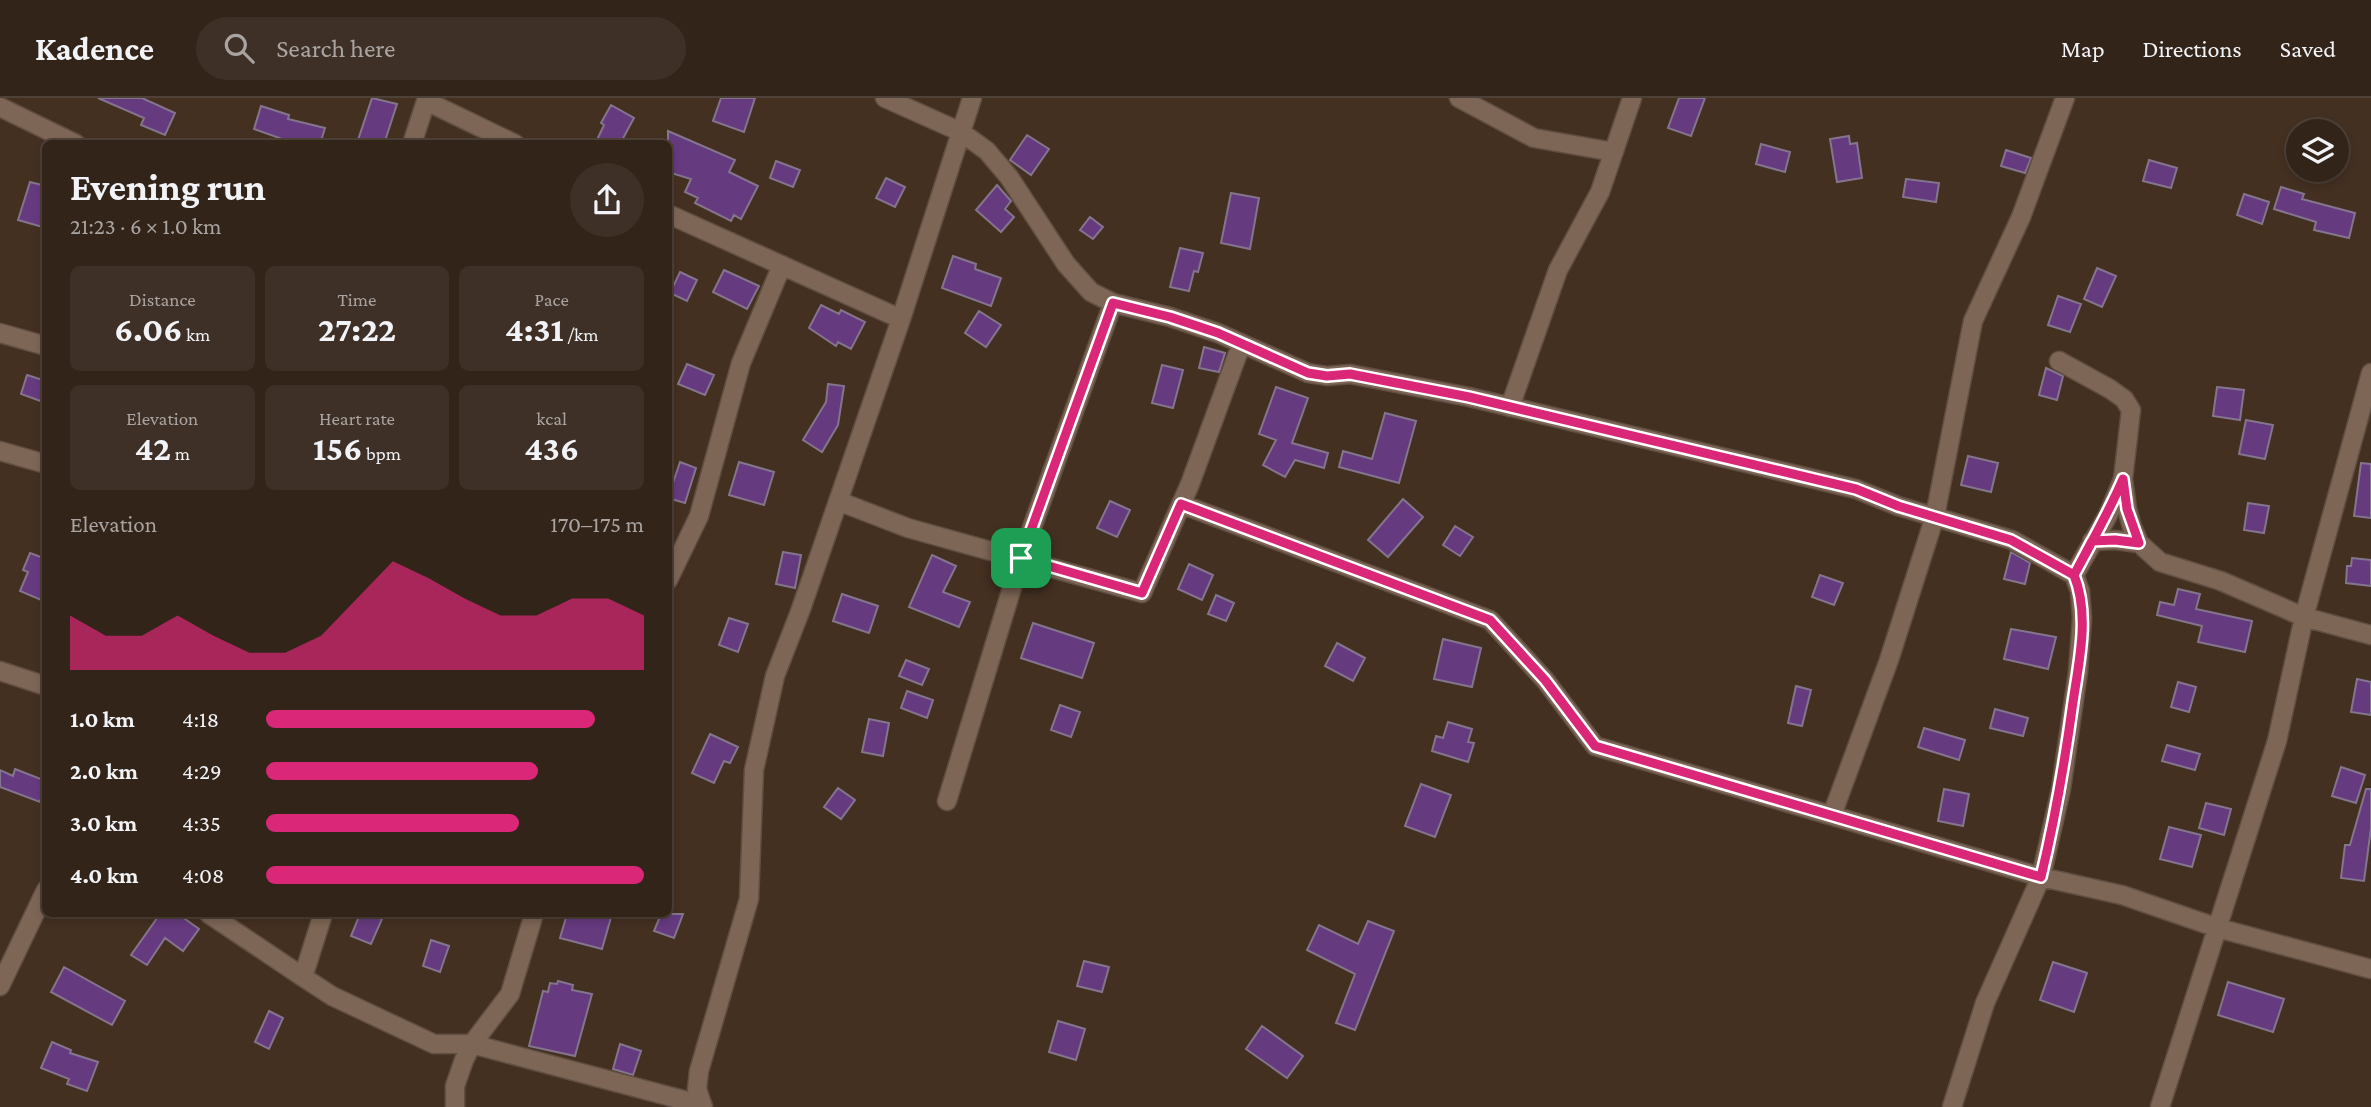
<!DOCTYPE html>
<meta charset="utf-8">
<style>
body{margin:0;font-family:"Crimson Pro",serif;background:#3e3026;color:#f1f3f6;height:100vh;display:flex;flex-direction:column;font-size:26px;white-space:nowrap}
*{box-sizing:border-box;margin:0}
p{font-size:23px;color:#a9a4a2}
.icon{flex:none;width:38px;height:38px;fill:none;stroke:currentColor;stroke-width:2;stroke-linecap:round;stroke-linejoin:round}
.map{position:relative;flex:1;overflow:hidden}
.details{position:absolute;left:42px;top:42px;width:630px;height:777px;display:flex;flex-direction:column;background:#332419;border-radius:10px;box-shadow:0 4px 10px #0003,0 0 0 2px #4e4138}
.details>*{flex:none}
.controls{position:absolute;left:2286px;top:21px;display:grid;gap:14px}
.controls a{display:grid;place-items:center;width:63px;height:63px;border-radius:50%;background:#332419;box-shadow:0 4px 10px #0003,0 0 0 2px #4e4138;font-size:35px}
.pin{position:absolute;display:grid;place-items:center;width:60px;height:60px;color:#fff;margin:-30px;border-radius:14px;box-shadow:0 4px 10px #0006}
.round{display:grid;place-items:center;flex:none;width:74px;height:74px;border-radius:37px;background:#3e3026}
.overview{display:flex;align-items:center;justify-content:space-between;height:119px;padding:0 28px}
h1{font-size:38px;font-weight:700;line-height:52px}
.stats{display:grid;grid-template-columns:repeat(3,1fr);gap:10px;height:119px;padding:7px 28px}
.stats div{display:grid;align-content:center;border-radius:10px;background:#3e3026;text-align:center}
.stats b{font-size:35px;font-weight:700}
.stats small{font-size:19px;font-weight:400}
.stats p{font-size:19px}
.chart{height:196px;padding:14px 28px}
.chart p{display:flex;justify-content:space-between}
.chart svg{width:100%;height:126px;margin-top:7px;fill:#db2777;opacity:.7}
ul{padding:0 28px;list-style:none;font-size:23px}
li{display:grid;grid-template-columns:112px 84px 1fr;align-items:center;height:52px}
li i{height:18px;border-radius:9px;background:#db2777}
header{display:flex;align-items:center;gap:42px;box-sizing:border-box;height:98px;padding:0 35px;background:#332419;border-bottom:2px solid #4e4138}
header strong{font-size:33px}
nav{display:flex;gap:38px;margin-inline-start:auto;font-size:24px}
.search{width:490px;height:63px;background:#3e3026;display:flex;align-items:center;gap:18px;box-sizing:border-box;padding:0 24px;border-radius:38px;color:#a9a4a2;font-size:26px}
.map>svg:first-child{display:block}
.building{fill:#663a7f;stroke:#83758d;stroke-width:2}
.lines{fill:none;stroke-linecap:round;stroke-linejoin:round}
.minor-casing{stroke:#5f4e41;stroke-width:21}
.minor{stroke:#7d6656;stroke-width:18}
.route-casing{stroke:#fff;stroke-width:14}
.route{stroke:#db2777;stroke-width:9}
</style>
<header>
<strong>Kadence</strong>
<div class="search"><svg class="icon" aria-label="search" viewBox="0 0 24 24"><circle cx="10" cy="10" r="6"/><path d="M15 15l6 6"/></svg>Search here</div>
<nav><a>Map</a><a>Directions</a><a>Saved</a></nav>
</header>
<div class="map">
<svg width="2371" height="1009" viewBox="0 0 2371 1009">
<rect width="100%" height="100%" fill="#443021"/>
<!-- building -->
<path class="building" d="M98,0h44l33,15 -10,22 -24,-10 3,-7z
M372,0l25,6 -13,40 -26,-4z
M721,0h34l-11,34 -31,-11z
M1679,0h26l-14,38 -23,-8z
M611,7l23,13 -14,26h-25l9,-19 -3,-2z
M261,8l28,9 -1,4 37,9 -5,16h-24l-42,-15z
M668,33l67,29 -6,12 29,14 -17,33 -7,-4 -3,6 -36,-18 3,-5 -13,-6 6,-13 -23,-7z
M1027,37l22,14 -18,26 -21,-15z
M1849,38l1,8 7,-1 5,35 -25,4 -7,-43z
M1761,46l29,8 -5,20 -29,-8z
M2006,52l25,8 -6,15 -24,-7z
M2149,62l28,8 -6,20 -28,-7z
M776,63l24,9 -7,17 -23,-9z
M886,80l19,9 -10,20 -19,-9z
M1906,81l33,4 -3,19 -33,-5z
M30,84l16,4v42l-28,-8z
M997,87l14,16 -6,8 9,8 -13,15 -25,-22z
M2281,89l23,7 -2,5 53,14 -6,25 -35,-8 2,-8 -42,-13z
M1231,95l28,5 -9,51 -29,-6z
M2244,96l25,8 -7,22 -25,-9z
M1090,119l13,10 -10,12 -13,-9z
M1180,150l23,5 -5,19 -4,-1 -5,20 -19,-4z
M953,158l23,8 -1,5 26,9 -10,28 -49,-18z
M2097,170l19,8 -14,31 -18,-8z
M724,172l35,16 -12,23 -34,-17z
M680,174l17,8 -10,21 -17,-8z
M2058,198l23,8 -11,28 -22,-7z
M821,207l18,9 2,-4 24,12 -14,27 -13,-7 -2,4 -27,-18z
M979,213l22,14 -15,22 -21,-14z
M1204,249l21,6 -6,19 -20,-4z
M687,266l27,11 -9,20 -27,-11z
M1162,267l21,5 -10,38 -21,-5z
M2046,270l17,8 -6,24 -18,-5z
M27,277l19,6v22l-25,-9z
M828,286l16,2 -6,39 -16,27 -19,-12 23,-38z
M1276,289l32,11 -16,45 36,10 -4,15 -29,-8 -10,17 -22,-12 13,-25 -17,-6z
M2217,289l27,3 -4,30 -27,-4z
M1385,315l31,8 -17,62 -60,-16 4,-16 29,8z
M2246,322l27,5 -8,34 -26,-5z
M1968,358l30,7 -7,29 -30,-7z
M680,364l16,6 -11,35 -17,-5z
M739,364l35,10 -10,33 -35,-10z
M2361,365l10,1v54l-17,-2z
M1403,401l20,18 -35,40 -20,-17z
M1110,403l20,9 -13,27 -20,-9z
M2248,405l21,3 -5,27 -20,-3z
M1455,428l18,11 -13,19 -17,-11z
M783,454l18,3 -6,33 -19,-4z
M2011,454l19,11 -5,21 -21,-5z
M30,455l16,6v43l-26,-11 8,-19 -5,-2z
M932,457l24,11 -13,26 27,10 -11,25 -50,-20z
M2352,460l19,2v26l-25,-3 1,-17h4z
M1189,466l24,11 -11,25 -24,-11z
M1820,477l23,8 -9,22 -22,-8z
M2178,491l22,5 -4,15 56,12 -7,31 -47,-10 4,-16 -45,-11 3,-13 14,3z
M842,496l36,12 -9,27 -36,-12z
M1216,497l18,8 -8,18 -18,-7z
M729,520l19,6 -10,28 -19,-7z
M1033,525l61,20 -12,35 -61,-20z
M2011,531l45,8 -8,32 -44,-10z
M1443,541l38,9 -9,39 -38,-8z
M1337,545l28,15 -12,23 -28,-15z
M906,562l23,9 -7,16 -23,-9z
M2357,581l14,3v33l-20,-3z
M2178,584l18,5 -7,25 -18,-5z
M1796,588l15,4 -9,36 -14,-3z
M907,593l26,9 -6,18 -26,-10z
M1060,607l20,7 -9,25 -20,-7z
M1995,611l33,9 -5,18 -33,-8z
M869,621l20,4 -6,33 -21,-4z
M1448,624l24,7 -4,13 6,1 -6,19 -36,-11 4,-15 7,2z
M1924,630l41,12 -6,20 -41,-13z
M710,636l28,13 -8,16 -6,-2 -10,22 -22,-10z
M2167,647l33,9 -5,16 -33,-9z
M2341,669l24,8 -9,28 -24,-7z
M15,671l31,12 -6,21 -40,-15v-17l13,6z
M1421,686l30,11 -16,42 -30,-11z
M838,690l17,12 -14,19 -17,-12z
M1944,691l25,5 -6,32 -25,-5z
M2366,691h5v39l-7,53 -23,-3 4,-33h5z
M2206,705l25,6 -7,26 -25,-7z
M2169,729l32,8 -9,32 -32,-8z
M160,816h18l21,15 -16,22 -18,-13 -18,27 -16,-10z
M360,816h10l12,5 -11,25 -20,-8z
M567,816h45l-10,35 -42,-11z
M661,816h22l-9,24 -20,-7z
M1368,823l26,10 -39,99 -19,-7 19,-49 -48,-24 12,-25 39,19z
M431,842l18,6 -9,26 -17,-6z
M1084,863l25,6 -7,25 -25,-6z
M2053,864l34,11 -13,39 -34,-12z
M64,869l61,34 -13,24 -61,-33z
M558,883l15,4 -1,5 20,4 -17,62 -46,-10 14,-55 5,1 2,-9 7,1z
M2228,884l56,17 -11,33 -55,-17z
M269,913l14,7 -14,31 -14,-7z
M1058,923l27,8 -9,31 -27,-8z
M1262,928l41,30 -16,22 -41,-29z
M52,944l19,8 -1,3 28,9 -11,29 -20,-7 2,-5 -28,-11z
M620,946l21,7 -8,24 -20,-6z"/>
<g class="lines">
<!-- minor casing -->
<g class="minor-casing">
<path id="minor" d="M885,0l76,34 26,19 22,26 57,87 25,28 22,11 57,14 48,16 90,40 19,3 23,-2 119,23 387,92 42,17 114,34 62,35 6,16 2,27 -4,54 -17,117 -20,88 -56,126 -33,104
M1459,0l75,40 80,14
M0,9l76,37
M412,46l14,-43 89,43
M668,116l233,105
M0,235l46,13
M2059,263l51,28 14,10 7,11 -8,69 -15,36 -34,60
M1510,309l48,-137 42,-78 32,-94
M0,353l46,13
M2123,381l4,30 5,18 7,16 21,19 61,19 83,36 67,18
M838,403l70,27 234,65 48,-109 51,-139
M1181,406l309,116 55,60 50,66 446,131 81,18 96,33 153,41
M2092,443l23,-1 24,3
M668,482l31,-64 42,-153 41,-98
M0,573l46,15
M947,703l74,-243 92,-255
M1832,717l57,-155 46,-144 38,-195 48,-104 44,-119
M209,816l94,63
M323,816l-20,63 29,19 102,48h38l230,61
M0,888l46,-96
M455,1009v-21l9,-26 8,-16 38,-50 24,-80
M703,1009l-6,-18 2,-18 50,-172 5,-129 21,-94 26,-67 100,-290 71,-221
M2160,1009l117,-366 27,-124 67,-244"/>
</g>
<!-- minor -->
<use href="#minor" class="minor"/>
</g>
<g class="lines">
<!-- route casing -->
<g class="route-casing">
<path id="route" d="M1021,460l121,35 39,-89 309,116 55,60 50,66 446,131c14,-58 24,-116 32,-175 6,-41 17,-87 1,-127l18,-34 23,-1 24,3 -12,-34 -4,-30c-14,33 -32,64 -49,96l-63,-35 -113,-34 -42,-17 -387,-92 -119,-23 -23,2 -19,-3 -90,-40 -48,-16 -57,-14 -92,255"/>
</g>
<!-- route -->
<use href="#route" class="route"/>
</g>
</svg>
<div class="controls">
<a><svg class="icon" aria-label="layers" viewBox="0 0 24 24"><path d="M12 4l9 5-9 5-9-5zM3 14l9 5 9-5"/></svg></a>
</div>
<div class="pin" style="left:1021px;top:460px;background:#1e9e55"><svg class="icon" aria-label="arrive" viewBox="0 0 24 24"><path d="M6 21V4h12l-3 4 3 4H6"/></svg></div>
<section class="details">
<div class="overview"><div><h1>Evening run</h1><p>21:23 · 6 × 1.0 km</p></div><a class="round"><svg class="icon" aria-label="share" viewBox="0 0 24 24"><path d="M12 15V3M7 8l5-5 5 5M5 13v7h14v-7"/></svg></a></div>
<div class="stats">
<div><p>Distance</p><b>6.06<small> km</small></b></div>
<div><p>Time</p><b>27:22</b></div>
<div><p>Pace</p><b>4:31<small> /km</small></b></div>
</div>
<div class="stats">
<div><p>Elevation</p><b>42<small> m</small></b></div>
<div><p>Heart rate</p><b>156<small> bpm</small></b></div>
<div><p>kcal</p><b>436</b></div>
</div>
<div class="chart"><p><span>Elevation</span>170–175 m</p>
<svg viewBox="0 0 160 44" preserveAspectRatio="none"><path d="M0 44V25L10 32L20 32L30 25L40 32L50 38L60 38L70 32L80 19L90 6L100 12L110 19L120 25L130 25L140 19L150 19L160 25V44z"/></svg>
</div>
<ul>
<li><b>1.0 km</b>4:18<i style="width:87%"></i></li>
<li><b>2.0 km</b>4:29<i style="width:72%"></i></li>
<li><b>3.0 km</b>4:35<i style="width:67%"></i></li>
<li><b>4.0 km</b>4:08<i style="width:100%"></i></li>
</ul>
</section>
</div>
